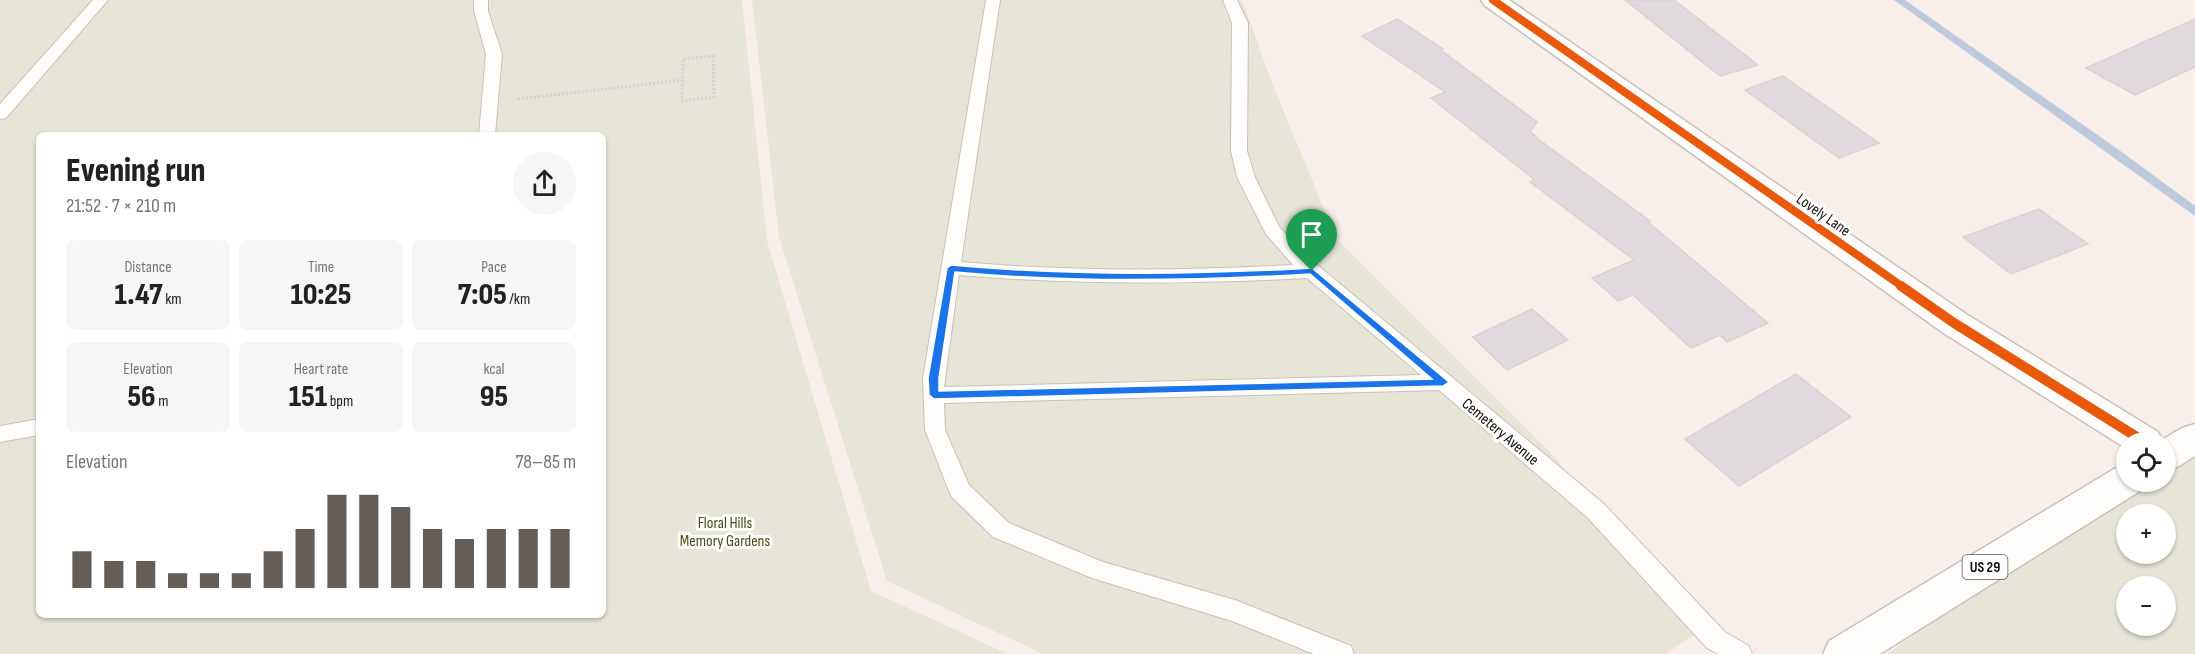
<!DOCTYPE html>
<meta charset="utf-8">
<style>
body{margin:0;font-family:"Sofia Sans Condensed",sans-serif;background:#f6f6f6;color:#222;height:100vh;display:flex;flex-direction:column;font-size:22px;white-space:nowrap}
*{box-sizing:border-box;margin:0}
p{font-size:20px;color:#767676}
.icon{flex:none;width:33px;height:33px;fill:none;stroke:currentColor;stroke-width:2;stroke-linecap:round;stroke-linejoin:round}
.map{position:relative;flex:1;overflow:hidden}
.sheet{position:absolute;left:36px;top:132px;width:570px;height:486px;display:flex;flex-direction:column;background:#fff;border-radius:9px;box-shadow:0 2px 4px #0004}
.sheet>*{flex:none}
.fabs{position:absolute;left:2116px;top:432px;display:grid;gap:12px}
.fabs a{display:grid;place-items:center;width:60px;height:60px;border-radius:50%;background:#fff;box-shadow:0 2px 4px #0004;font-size:30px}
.pin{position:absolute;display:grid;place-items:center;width:51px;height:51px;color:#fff;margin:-62px -26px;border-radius:50% 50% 50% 0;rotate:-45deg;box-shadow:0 0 6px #0007}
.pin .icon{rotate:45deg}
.round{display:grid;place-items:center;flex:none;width:63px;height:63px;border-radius:32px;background:#f6f6f6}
.headline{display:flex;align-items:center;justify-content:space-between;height:102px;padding:0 30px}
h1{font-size:33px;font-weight:800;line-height:45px}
.stats{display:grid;grid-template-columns:repeat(3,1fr);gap:9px;height:102px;padding:6px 30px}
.stats div{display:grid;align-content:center;border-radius:9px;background:#f6f6f6;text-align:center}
.stats b{font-size:30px;font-weight:800}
.stats small{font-size:16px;font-weight:400}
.stats p{font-size:16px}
.chart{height:168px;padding:12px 30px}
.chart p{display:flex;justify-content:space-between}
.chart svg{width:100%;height:108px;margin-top:6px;stroke:#645d58;stroke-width:6}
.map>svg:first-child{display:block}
.green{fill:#e7e5d6;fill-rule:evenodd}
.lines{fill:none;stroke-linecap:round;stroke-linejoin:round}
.stream{fill:#bec9dd;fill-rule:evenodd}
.building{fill:#e0dade;stroke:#d8d2d4;stroke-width:1.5}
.lane-casing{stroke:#c8c0bc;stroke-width:2}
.street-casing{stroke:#c8c0bc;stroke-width:3}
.primary-casing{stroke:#c8c0bc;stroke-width:3}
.path{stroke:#d5d2d0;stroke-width:3;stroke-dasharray:2 2;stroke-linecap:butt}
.lane{fill:#fefdfc;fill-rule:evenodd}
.street{fill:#fefdfc;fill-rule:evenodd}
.primary{fill:#fefdfc;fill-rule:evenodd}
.cycleway-far1-casing{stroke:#fff;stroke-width:10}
.cycleway-casing{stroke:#fff;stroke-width:14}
.cycleway-far1{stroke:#e8590c;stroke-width:8}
.cycleway{stroke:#e8590c;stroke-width:10}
.route{fill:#1a73e8;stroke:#fff;stroke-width:1.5;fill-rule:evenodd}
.labels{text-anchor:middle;stroke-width:6;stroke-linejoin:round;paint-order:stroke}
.shield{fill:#fff;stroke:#5a5654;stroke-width:1.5}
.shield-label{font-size:15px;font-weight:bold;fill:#140e0a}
.street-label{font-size:16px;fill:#140e0a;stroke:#fff}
.park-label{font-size:16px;fill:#474c12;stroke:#fff}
</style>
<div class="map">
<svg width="2195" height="654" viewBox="0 0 2195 654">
<rect width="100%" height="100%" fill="#f8efea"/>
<!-- green -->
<path class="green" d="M0,0h742l25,241 104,350 137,63h-1008zM39,135h564v480h-564z
M752,0h490l30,83 64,155 210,210 159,179 -40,27h-622l-156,-73 -108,-344z
M2195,438v216h-308l246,-172h33v-24zM2127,514h39v40h-39zM2127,586h39v40h-39z"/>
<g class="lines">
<!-- stream -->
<path class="stream" d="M1894,0h11l221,155 69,51v10z"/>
</g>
<!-- building -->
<path class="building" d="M1625,0h49l84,65 -38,11z
M1397,19l46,30 -2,1 96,72 -7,10 6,4h-2l116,85 -2,1 120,101 -41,19 -7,-7 -29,13 -58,-53 -15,6 -26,-23 42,-18 -104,-78 5,-2 -104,-82 14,-6 -83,-56z
M2195,19v48l-60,28 -49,-27z
M1783,76l96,67 -40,15 -94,-68z
M2039,209l49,35 -77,30 -48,-37z
M1532,309l36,31 -61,30 -34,-33z
M1796,374l55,43 -112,69 -54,-47z"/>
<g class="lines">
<!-- lane casing -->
<g class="lane-casing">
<path id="lane" d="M93,0h15l-102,118 -6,1v-15z
M474,0h14v11l14,43 -7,81h-16l7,-81 -12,-43z
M986,0h14l-39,262c110,10 221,9 332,3l-27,-31 -29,-57 -6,-26 1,-128 -9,-23h14l11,23 -1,128 8,26 24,50 30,31 295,246 121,128 24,14 3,8h-34l-11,-6 -119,-130 -149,-128 -495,13 1,27 24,55 40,38 94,39 132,38 116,46 3,8h-40l-82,-33 -140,-43 -99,-41 -41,-40 -3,-6 -24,-61 -2,-52zM959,275c116,10 232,9 348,3l114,97 -477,12z
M39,419v16l-39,7v-16z"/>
</g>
<!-- street casing -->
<g class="street-casing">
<path id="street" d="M1481,0h28l457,314 192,118 5,10h-36v7l-185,-117 -458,-327z"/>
</g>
<!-- primary casing -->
<g class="primary-casing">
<path id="primary" d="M2195,424v32l-16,10 -13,5v-29h-8l24,-14z
M2127,465v17h18l-5,9 -260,163h-57l6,-13 285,-172z"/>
</g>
<!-- path -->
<path class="path" d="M713,56l1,41 -32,4 1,-42z
M518,99l165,-19"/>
<!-- lane -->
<use href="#lane" class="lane"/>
<!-- street -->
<use href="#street" class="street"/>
<!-- primary -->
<use href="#primary" class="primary"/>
<!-- cycleway-far1 casing -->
<g class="cycleway-far1-casing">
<path id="cycleway-far1" d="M1493,0l410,287"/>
</g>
<!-- cycleway casing -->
<g class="cycleway-casing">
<path id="cycleway" d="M1901,286l53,37 191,119"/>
</g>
<!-- cycleway-far1 -->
<use href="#cycleway-far1" class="cycleway-far1"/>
<!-- cycleway -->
<use href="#cycleway" class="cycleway"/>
</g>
<!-- route -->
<path class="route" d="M951,265c119,11 241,10 361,3l137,114 -6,4 -509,13 -5,-4 -1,-17 19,-110zM955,272c117,11 237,9 355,2l122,105 -493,12v-13z"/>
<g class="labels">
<!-- shield labels -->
<rect class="shield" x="1962.5" y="555" width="45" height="24" rx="4.5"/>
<g class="shield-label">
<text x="1985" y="572">US 29</text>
</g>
<!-- street labels -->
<g class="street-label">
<text transform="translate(1824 214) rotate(35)" y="6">Lovely Lane</text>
<text transform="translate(1501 431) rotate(40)" y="6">Cemetery Avenue</text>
</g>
<!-- park labels -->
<g class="park-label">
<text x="725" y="528">Floral Hills<tspan x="725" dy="18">Memory Gardens</tspan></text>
</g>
</g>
</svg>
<div class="fabs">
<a><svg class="icon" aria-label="locate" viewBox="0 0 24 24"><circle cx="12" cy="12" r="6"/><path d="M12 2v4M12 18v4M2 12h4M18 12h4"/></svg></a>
<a>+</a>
<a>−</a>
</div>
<div class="pin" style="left:1312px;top:271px;background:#1e9e55"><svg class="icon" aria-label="arrive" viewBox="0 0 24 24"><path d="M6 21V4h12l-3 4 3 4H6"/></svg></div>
<section class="sheet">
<div class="headline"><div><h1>Evening run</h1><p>21:52 · 7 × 210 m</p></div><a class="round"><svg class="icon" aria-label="share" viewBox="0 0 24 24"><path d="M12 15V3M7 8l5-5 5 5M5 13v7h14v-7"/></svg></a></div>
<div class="stats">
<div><p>Distance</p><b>1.47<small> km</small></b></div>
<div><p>Time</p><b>10:25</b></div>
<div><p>Pace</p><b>7:05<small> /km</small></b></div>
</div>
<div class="stats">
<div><p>Elevation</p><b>56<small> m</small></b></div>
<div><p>Heart rate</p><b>151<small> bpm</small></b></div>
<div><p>kcal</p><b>95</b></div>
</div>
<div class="chart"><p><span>Elevation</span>78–85 m</p>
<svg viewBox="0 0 160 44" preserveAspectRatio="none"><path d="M5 44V29M15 44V33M25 44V33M35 44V38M45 44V38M55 44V38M65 44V29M75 44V20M85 44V6M95 44V6M105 44V11M115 44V20M125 44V24M135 44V20M145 44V20M155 44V20"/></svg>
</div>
</section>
</div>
